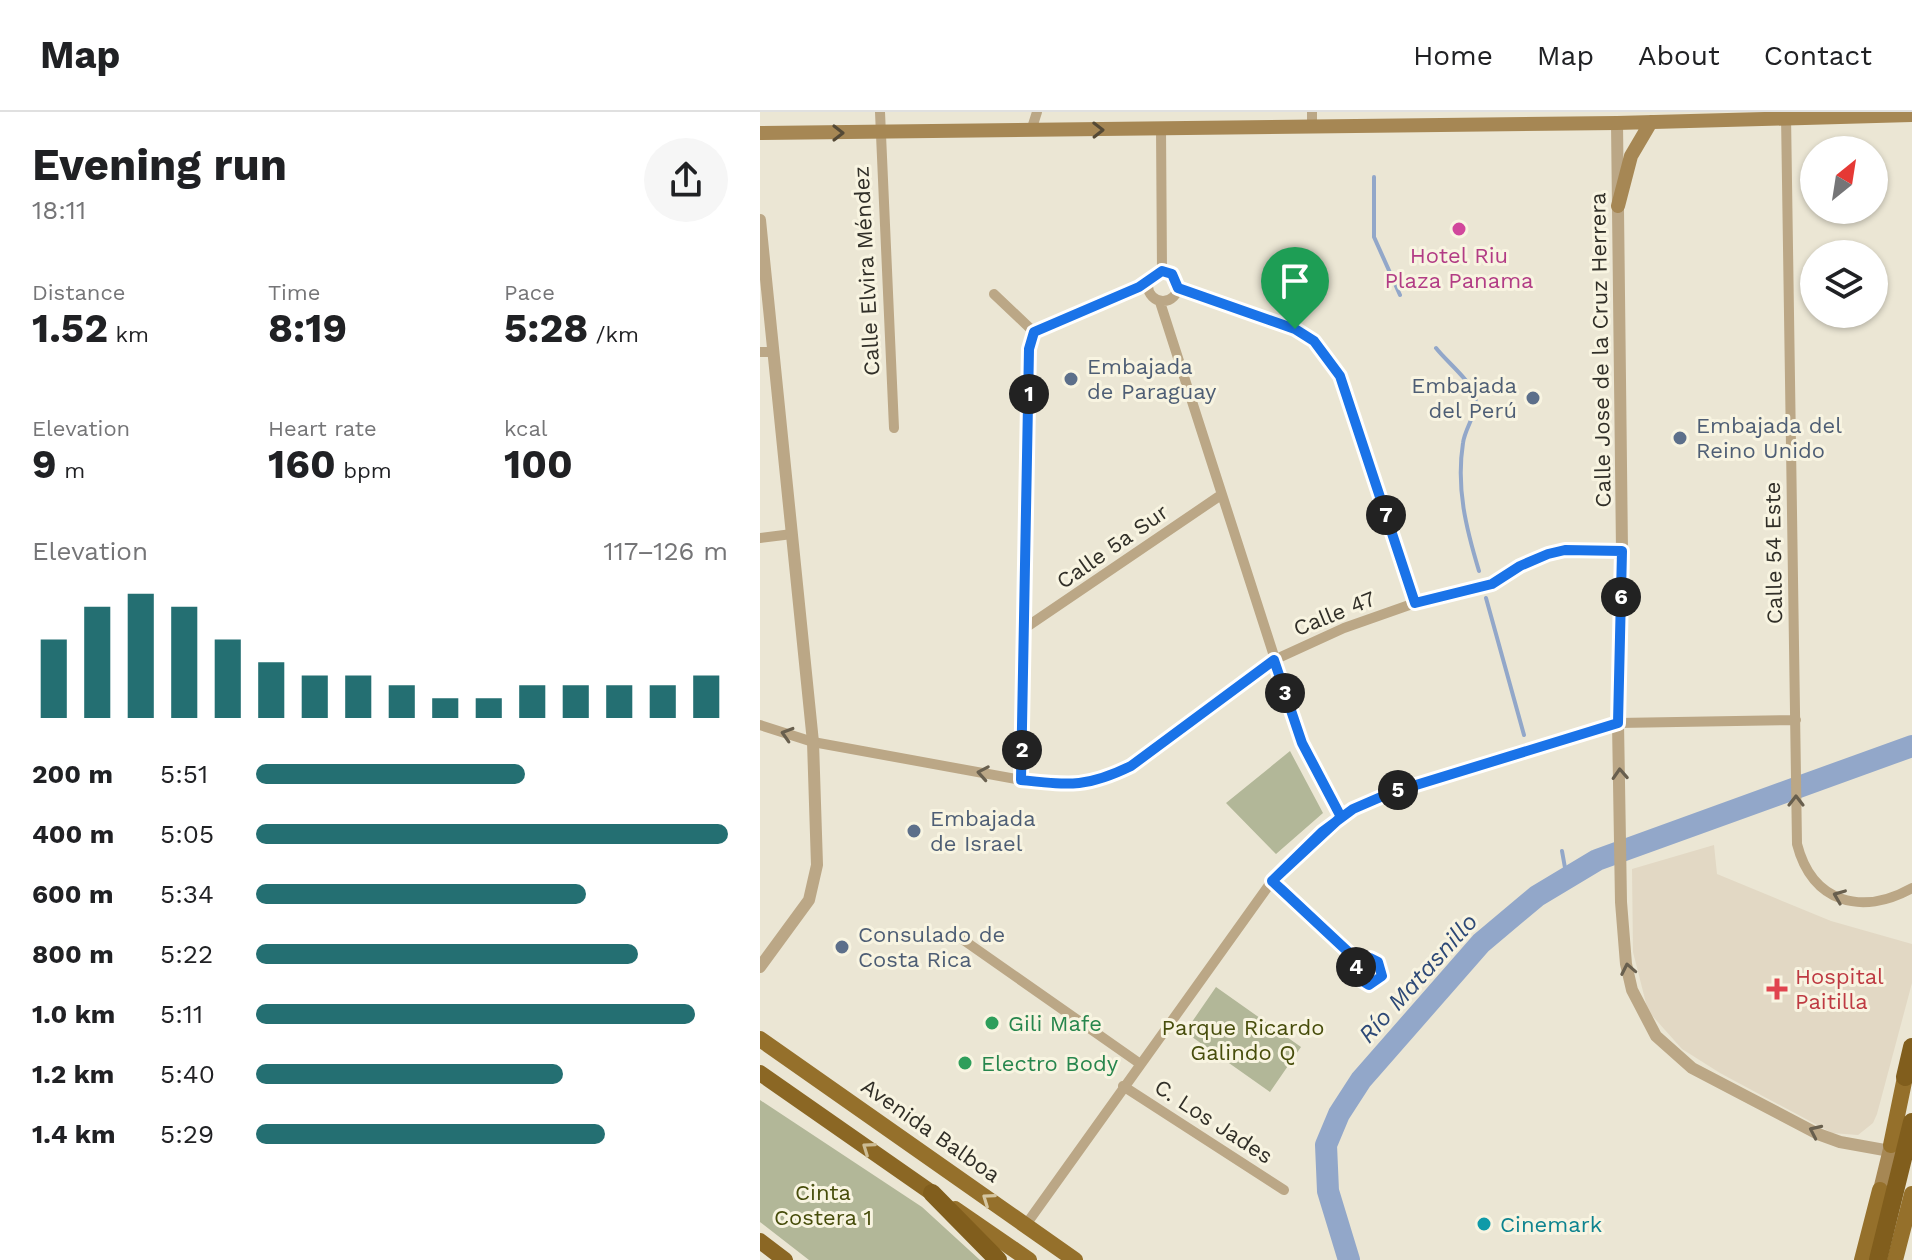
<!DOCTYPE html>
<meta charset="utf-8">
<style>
body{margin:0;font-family:"Work Sans",sans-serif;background:#f6f6f6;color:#202124;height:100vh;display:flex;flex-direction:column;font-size:30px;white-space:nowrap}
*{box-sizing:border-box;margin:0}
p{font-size:26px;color:#757577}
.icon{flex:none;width:44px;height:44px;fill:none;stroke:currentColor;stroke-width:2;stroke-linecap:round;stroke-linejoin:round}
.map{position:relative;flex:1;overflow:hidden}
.panel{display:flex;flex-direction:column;background:#fff;width:760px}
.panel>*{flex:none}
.needle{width:52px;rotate:30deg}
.controls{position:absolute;left:1040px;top:24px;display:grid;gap:16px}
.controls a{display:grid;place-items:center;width:88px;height:88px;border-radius:50%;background:#fff;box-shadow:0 2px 6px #0004;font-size:40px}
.pin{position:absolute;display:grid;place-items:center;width:68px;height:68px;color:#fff;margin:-82px -34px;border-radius:50% 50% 50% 0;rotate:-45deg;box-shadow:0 0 8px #0007}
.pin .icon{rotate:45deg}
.km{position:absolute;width:40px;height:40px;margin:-20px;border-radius:50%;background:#222;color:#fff;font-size:22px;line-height:40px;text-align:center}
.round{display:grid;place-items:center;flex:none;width:84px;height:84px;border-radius:42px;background:#f6f6f6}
.headline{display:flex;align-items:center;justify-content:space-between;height:136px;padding:0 32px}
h1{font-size:44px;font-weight:700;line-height:60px}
.figures{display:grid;grid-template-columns:repeat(3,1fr);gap:12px;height:136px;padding:8px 32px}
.figures div{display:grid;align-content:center}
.figures b{font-size:40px;font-weight:700}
.figures small{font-size:22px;font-weight:400}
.figures p{font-size:22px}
.chart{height:224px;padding:16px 32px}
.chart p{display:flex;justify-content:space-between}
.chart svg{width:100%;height:144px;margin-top:8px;stroke:#246f72;stroke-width:6}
ul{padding:0 32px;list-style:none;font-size:26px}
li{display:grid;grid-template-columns:128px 96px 1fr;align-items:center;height:60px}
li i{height:20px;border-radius:10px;background:#246f72}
header{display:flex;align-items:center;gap:48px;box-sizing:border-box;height:112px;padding:0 40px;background:#fff;border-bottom:2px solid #e0e0e0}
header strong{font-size:38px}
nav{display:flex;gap:44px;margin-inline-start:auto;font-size:28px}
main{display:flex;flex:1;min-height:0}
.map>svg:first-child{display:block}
.medical{fill:#e2d8c4}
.green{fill:#b2b798}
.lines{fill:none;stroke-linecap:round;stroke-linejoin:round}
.stream{stroke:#92a7c9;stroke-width:4}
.river{stroke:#92a7c9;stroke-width:22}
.minor{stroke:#bba786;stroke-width:10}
.tertiary{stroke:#bba786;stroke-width:12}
.secondary{stroke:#a68754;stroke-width:14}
.primary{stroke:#95702b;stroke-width:16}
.trunk{stroke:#8b6724;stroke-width:16}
.motorway{stroke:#815e1d;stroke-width:18}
.primary-bridge{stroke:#95702b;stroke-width:16}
.motorway-bridge{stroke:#815e1d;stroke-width:18}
.oneway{stroke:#544935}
.oneway2{stroke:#685f4e}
.oneway3{stroke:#ccbc95}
.oneway4{stroke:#d5c6a1}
.route-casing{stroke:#fff;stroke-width:16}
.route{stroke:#1a73e8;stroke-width:10}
.hotel-dot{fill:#d1479c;stroke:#f8f4e1;stroke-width:3}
.service-dot{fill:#5c6f8a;stroke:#f8f4e1;stroke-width:3}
.health-dot{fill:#e0444e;stroke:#f8f4e1;stroke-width:3}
.leisure-dot{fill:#2e9e5b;stroke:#f8f4e1;stroke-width:3}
.culture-dot{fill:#0f9aa8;stroke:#f8f4e1;stroke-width:3}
.labels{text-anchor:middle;stroke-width:6;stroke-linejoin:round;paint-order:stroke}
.hotel-label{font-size:22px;fill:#b23c85;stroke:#f8f4e1}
.street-label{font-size:22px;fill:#312f28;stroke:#f8f4e1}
.service-label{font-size:22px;fill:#4e5e75;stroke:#f8f4e1;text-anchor:start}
.health-label{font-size:22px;fill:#be3a42;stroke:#f8f4e1;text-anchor:start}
.leisure-label{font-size:22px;fill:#27864d;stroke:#f8f4e1;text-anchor:start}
.park-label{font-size:22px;fill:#474d0b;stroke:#f8f4e1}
.culture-label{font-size:22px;fill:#0d838f;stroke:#f8f4e1;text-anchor:start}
.water-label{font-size:24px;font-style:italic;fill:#2d4977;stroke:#f8f4e1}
</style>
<header>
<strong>Map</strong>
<nav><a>Home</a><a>Map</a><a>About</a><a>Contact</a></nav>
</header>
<main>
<section class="panel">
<div class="headline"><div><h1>Evening run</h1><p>18:11</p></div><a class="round"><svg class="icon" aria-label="share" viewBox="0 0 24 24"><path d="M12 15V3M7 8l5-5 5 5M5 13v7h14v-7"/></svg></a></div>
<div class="figures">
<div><p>Distance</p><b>1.52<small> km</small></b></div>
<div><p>Time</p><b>8:19</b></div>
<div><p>Pace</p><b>5:28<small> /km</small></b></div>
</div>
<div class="figures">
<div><p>Elevation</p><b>9<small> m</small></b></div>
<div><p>Heart rate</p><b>160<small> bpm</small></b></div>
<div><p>kcal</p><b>100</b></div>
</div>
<div class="chart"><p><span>Elevation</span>117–126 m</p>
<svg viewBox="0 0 160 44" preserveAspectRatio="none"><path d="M5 44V20M15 44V10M25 44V6M35 44V10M45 44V20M55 44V27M65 44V31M75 44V31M85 44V34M95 44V38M105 44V38M115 44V34M125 44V34M135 44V34M145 44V34M155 44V31"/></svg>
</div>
<ul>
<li><b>200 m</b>5:51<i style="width:57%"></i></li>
<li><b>400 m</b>5:05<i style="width:100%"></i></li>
<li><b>600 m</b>5:34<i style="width:70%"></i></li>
<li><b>800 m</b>5:22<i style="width:81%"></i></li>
<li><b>1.0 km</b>5:11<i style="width:93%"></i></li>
<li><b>1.2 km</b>5:40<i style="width:65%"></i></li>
<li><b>1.4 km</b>5:29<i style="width:74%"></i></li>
</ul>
</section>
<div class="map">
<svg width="1152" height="1148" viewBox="0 0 1152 1148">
<rect width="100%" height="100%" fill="#ebe6d4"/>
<!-- medical -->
<path class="medical" d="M954,733l3,29 114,47 81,23v39l-35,131 -4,9 -15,12 -26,-2 -112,-60 -38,-24 -34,-38 -15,-59 -1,-83z"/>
<!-- green -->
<path class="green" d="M530,639l33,62 -47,41 -50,-51z
M456,875l85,60 -31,45 -85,-60z
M0,988l162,107 58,53h-171l-49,-38z"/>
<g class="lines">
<!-- stream -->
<path class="stream" d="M614,65v60l26,58
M676,236c10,13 35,33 39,48 4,16 -10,31 -12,47 -7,45 3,85 16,128
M726,486l38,137
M802,739l5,28"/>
<!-- river -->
<path class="river" d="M589,1148l-21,-69 -2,-46 13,-31 22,-34 120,-137 56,-47 60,-36 315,-114"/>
<!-- minor -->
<path class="minor" d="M120,0l14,316
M1026,3l11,729c15,59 65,72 115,44
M552,13v-13
M401,16l1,143
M271,19l6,-19
M388 174a15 15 0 1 1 30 0a15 15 0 1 1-30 0Z
M418,176c64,23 141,32 168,102l69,213
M234,182l40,38
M400,190l142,441 39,74
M0,240h14
M0,426l32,-4
M265,516l196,-133
M0,613l53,17 208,38 55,6 29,-8 26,-12 143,-106 70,-32 71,-25 77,-19 28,-18 28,-12 17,-4 57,1
M261,668l8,-431 5,-17 114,-49
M512,769l87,81
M202,827l177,124
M596 860a13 13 0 1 1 26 0a13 13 0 1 1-26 0Z
M363,974l161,104
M265,1114l247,-345 69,-64 49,-24 228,-70 178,-3"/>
<!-- tertiary -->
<path class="tertiary" d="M857,11l5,428 -4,172 3,179 5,62 6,26 24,46 36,32 126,66 22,8 50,9
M0,108l53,522 4,123 -8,35 -49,67"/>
<!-- secondary -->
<path class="secondary" d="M0,21l857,-10 295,-8
M858,94l13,-50 20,-34
M1123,1089l-3,-11 11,-45 8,-6"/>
<!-- primary -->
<path class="primary" d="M0,927l315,221
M1131,1033l14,-68 6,-9
M195,1097l74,51
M1102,1148l18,-70"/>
<!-- trunk -->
<path class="trunk" d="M0,961l172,120
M0,1129l25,19"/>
<!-- motorway -->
<path class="motorway" d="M1145,965l7,-30
M172,1081l66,67"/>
<!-- primary-bridge -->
<path class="primary-bridge" d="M1135,1148l17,-66"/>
<!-- motorway-bridge -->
<path class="motorway-bridge" d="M1118,1148l34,-138"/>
</g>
<!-- one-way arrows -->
<defs><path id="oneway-chevron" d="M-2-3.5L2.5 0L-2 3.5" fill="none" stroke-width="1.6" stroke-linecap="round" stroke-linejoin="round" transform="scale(2)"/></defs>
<g class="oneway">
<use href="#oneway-chevron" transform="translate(338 18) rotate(-1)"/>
<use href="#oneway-chevron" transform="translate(78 21)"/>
</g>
<g class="oneway2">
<use href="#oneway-chevron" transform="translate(27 622) rotate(-163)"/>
<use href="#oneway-chevron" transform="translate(223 661) rotate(-170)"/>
<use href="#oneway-chevron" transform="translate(860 662) rotate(-93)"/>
<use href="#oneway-chevron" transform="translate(1036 689) rotate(-90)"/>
<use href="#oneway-chevron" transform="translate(1079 784) rotate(-158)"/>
<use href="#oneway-chevron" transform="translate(868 857) rotate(-101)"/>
<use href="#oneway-chevron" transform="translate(1055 1019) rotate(-155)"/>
</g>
<use class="oneway3" href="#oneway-chevron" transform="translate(108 1036) rotate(-145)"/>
<use class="oneway4" href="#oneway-chevron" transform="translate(228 1087) rotate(-145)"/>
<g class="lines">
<!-- route casing -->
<g class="route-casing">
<path id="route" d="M535,217l-117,-41 -6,-14 -10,-3 -23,16 -105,45 -5,17 -8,431c48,5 65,8 110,-14l143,-106 28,83 39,74 -69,64 87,81 -3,15 13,8 13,-9 -4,-14 -8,-4 -11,4 -78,-73 -9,-8 50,-49 31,-23 37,-16 228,-70 4,-172 -57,-1 -17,4 -28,12 -28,18 -77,19 -75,-227 -26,-35 -19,-12"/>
</g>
<!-- route -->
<use href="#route" class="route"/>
</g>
<!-- markers -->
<circle class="hotel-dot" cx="699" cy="117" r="8"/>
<g class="service-dot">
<circle cx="311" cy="267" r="8"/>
<circle cx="773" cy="286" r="8"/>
<circle cx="920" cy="326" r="8"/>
<circle cx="154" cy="719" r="8"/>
<circle cx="82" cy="835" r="8"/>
</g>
<path class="health-dot" d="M1013 865h8v8h8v8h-8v8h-8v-8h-8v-8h8z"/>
<g class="leisure-dot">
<circle cx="232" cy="911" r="8"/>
<circle cx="205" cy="951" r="8"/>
</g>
<circle class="culture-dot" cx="724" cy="1112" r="8"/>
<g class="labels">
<!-- hotel labels -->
<g class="hotel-label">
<text x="699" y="151">Hotel Riu<tspan x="699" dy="25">Plaza Panama</tspan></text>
</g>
<!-- street labels -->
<g class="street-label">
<text transform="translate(106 159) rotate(-93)" y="8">Calle Elvira Méndez</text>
<text transform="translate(840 238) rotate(-91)" y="8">Calle Jose de la Cruz Herrera</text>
<text transform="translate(352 434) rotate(-35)" y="8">Calle 5a Sur</text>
<text transform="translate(1013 441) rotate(-91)" y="8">Calle 54 Este</text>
<text transform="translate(574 501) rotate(-22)" y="8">Calle 47</text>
<text transform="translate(454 1009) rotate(33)" y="8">C. Los Jades</text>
<text transform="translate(171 1018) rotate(35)" y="8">Avenida Balboa</text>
</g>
<!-- service labels -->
<g class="service-label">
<text x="327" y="262">Embajada<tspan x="327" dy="25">de Paraguay</tspan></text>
<text x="757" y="281" text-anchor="end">Embajada<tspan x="757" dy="25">del Perú</tspan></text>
<text x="936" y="321">Embajada del<tspan x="936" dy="25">Reino Unido</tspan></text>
<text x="170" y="714">Embajada<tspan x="170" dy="25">de Israel</tspan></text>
<text x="98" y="830">Consulado de<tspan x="98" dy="25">Costa Rica</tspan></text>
</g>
<!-- health labels -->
<g class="health-label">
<text x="1035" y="872">Hospital<tspan x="1035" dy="25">Paitilla</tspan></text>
</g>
<!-- leisure labels -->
<g class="leisure-label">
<text x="248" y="919">Gili Mafe</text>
<text x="221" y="959">Electro Body</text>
</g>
<!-- park labels -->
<g class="park-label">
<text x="483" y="923">Parque Ricardo<tspan x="483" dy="25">Galindo Q</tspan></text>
<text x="63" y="1088">Cinta<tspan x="63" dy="25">Costera 1</tspan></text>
</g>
<!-- culture labels -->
<g class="culture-label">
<text x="740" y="1120">Cinemark</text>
</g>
<!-- water labels -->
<g class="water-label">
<text transform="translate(658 866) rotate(-48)" y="8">Río Matasnillo</text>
</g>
</g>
</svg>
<div class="controls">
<a><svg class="needle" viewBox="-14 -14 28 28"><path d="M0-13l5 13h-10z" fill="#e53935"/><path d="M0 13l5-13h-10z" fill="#757577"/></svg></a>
<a><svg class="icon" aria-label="layers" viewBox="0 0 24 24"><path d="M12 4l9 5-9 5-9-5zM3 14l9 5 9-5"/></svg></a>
</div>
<div class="pin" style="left:535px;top:217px;background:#1e9e55"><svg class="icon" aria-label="arrive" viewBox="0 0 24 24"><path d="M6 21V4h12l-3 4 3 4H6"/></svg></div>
<b class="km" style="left:269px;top:282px">1</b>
<b class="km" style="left:262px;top:638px">2</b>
<b class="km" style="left:525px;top:581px">3</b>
<b class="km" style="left:596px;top:855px">4</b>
<b class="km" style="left:638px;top:678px">5</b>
<b class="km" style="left:861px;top:485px">6</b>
<b class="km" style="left:626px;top:403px">7</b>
</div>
</main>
